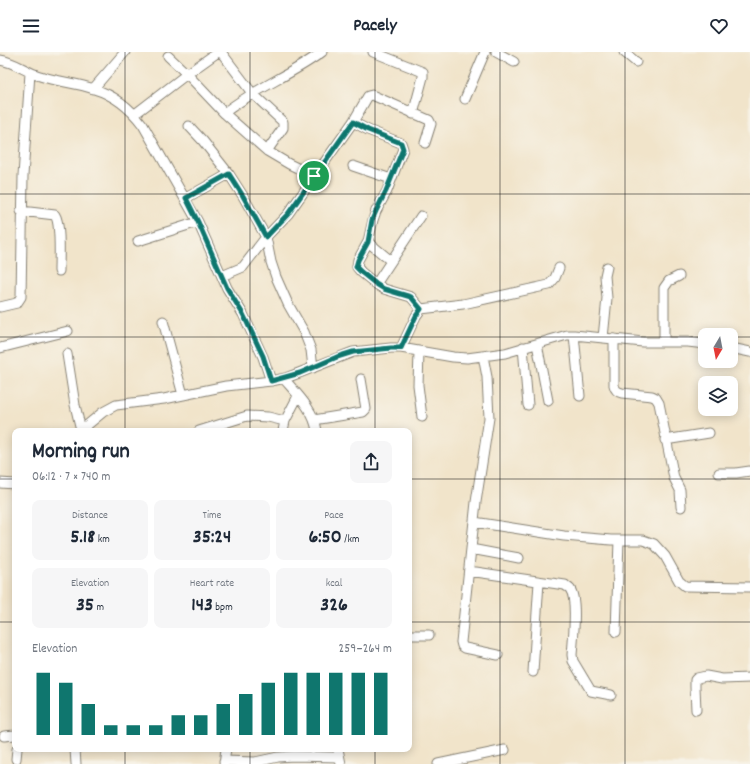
<!DOCTYPE html>
<meta charset="utf-8">
<style>
body{margin:0;font-family:Dekko,sans-serif;background:#f6f6f7;color:#1f2937;height:100vh;display:flex;flex-direction:column;font-size:15px;white-space:nowrap}
*{box-sizing:border-box;margin:0}
p{font-size:13px;color:#747a83}
.icon{flex:none;width:22px;height:22px;fill:none;stroke:currentColor;stroke-width:2;stroke-linecap:round;stroke-linejoin:round}
.map{position:relative;flex:1;overflow:hidden}
.panel{position:absolute;left:12px;top:376px;width:400px;height:324px;display:flex;flex-direction:column;background:#fff;border-radius:8px;box-shadow:0 2px 10px #0003}
.panel>*{flex:none}
.needle{width:26px;rotate:190deg}
.controls{position:absolute;left:698px;top:276px;display:grid;gap:8px}
.controls a{display:grid;place-items:center;width:40px;height:40px;border-radius:8px;background:#fff;box-shadow:0 2px 10px #0003;font-size:20px}
.pin{position:absolute;display:grid;place-items:center;width:34px;height:34px;color:#fff;margin:-17px;border:2px solid #fff;border-radius:50%;box-shadow:0 1px 4px #0007}
.round{display:grid;place-items:center;flex:none;width:42px;height:42px;border-radius:8px;background:#f6f6f7}
.overview{display:flex;align-items:center;justify-content:space-between;height:68px;padding:0 20px}
h1{font-size:22px;font-weight:700;line-height:30px}
.figures{display:grid;grid-template-columns:repeat(3,1fr);gap:6px;height:68px;padding:4px 20px}
.figures div{display:grid;align-content:center;border-radius:8px;background:#f6f6f7;text-align:center}
.figures b{font-size:20px;font-weight:700}
.figures small{font-size:11px;font-weight:400}
.figures p{font-size:11px}
.chart{height:112px;padding:8px 20px}
.chart p{display:flex;justify-content:space-between}
.chart svg{width:100%;height:72px;margin-top:4px;stroke:#0f766e;stroke-width:6}
header{display:flex;justify-content:space-between;align-items:center;height:52px;padding:0 20px;background:#fff;font-size:18px;font-weight:700}
.map>svg:first-child{display:block}
.lines{fill:none;stroke-linecap:round;stroke-linejoin:round}
.street-casing{stroke:#868073;stroke-width:11}
.street{stroke:#fff;stroke-width:9}
.route-casing{stroke:#fff;stroke-width:8}
.route{stroke:#0f766e;stroke-width:5}
.grid{fill:none;stroke:#1c1c1c;stroke-width:1;stroke-opacity:0.55}
</style>
<header><svg class="icon" aria-label="menu" viewBox="0 0 24 24"><path d="M4 6h16M4 12h16M4 18h16"/></svg>Pacely<svg class="icon" aria-label="heart" viewBox="0 0 24 24"><path d="M12 20l-8-8c-3-5 5-10 8-4 3-6 11-1 8 4z"/></svg></header>
<div class="map">
<svg width="750" height="712" viewBox="0 0 750 712">
<rect width="100%" height="100%" fill="#f7f3e8"/>
<filter id="ink" filterUnits="userSpaceOnUse"><feTurbulence type="fractalNoise" baseFrequency=".025" numOctaves="2"/><feDisplacementMap in="SourceGraphic" scale="8" xChannelSelector="R" yChannelSelector="G"/><feConvolveMatrix kernelMatrix="1 2 1 2 8 2 1 2 1" color-interpolation-filters="sRGB"/></filter>
<filter id="wash" filterUnits="userSpaceOnUse"><feTurbulence type="fractalNoise" baseFrequency=".012" numOctaves="4" result="noise"/><feDisplacementMap in="SourceGraphic" scale="16" xChannelSelector="R" yChannelSelector="G"/><feGaussianBlur stdDeviation="0.9" result="paint"/><feColorMatrix in="noise" values="0 0 0 0 0 0 0 0 0 0 0 0 0 0 0 0 0 1.4 0 .05"/><feComposite in="paint" operator="in"/></filter>
<g filter="url(#wash)">
<rect width="100%" height="100%" fill="#f1e4ca"/>
</g>
<g filter="url(#ink)">
<g class="lines">
<!-- street casing -->
<g class="street-casing">
<path id="street" d="M221,0l31,41 31,29v6l-16,23
M373,0l50,20v5l-10,37
M496,0l18,10
M624,0l12,10
M168,4l19,18 37,39 43,38 22,13 25,12
M0,8c15,2 26,12 40,16 18,6 37,7 54,13 20,6 37,20 49,36l55,97 29,66 16,26 20,43 8,24
M93,37l32,-37
M465,47l20,-47
M224,61c30,-24 67,-38 98,-61
M135,62l52,-40 31,-22
M353,70l15,8 33,13 2,6 -16,42 -11,20 -3,9 -5,22 -10,18 -1,7 4,5 15,12 8,5 27,8 10,12
M189,74l14,15 26,33 14,22 23,41 5,25 5,15 12,27 16,28 7,18 2,18
M353,114l38,13
M186,146l43,-24
M21,159l34,4c6,9 4,44 4,56
M138,189l60,-19
M368,190l23,19
M222,224l21,-9 23,-30 22,-23 65,-92 15,-26 4,-1 57,25 2,4 -6,19
M376,232l45,-68
M0,255l17,-4 4,-6 2,-121 7,-103
M163,269l20,74
M574,283l6,61
M603,286l4,-40 -2,-22 2,-9
M614,287v46c1,5 3,7 8,8l30,3 4,2 3,5 15,75 6,12 1,17
M664,290v-54l5,-7 10,-5
M537,292l11,57
M523,295l5,58
M0,296l68,-17
M401,296l15,-32 5,-7 42,-5 86,-19 6,-7 4,-10
M731,296l19,4
M419,300l-1,33 4,32
M67,302l8,51 6,25
M483,304l4,21 2,41 -13,84 -15,140 1,4 3,2 33,7
M284,327c13,15 30,31 33,52
M314,368l49,-8 3,-3 -5,-30
M80,379l23,-19 13,-7 48,-6 62,-13 45,-5 15,-3 67,-26 38,-4h10l52,9 14,1 38,-5 62,-18h7l69,7h45l17,2
M199,379l48,-15 21,1 17,4
M283,379l2,-10 13,-25
M665,388l44,-7
M719,421h17l14,-2
M0,431l15,1
M474,470l90,14 47,4h32l11,4 11,12 14,25 6,5 65,1
M471,497l48,9
M469,519l96,14c0,1 5,3 5,4 8,10 3,52 2,66l1,6 18,30 20,4
M616,580l3,-92
M409,583h20
M533,620l6,-90
M696,658l-1,-23v-7l2,-2 9,-2 16,3 28,-1
M4,684l11,-1
M75,697l1,15
M338,697l3,15
M16,707l1,-10
M224,709l31,1 23,-5 16,-1 45,1
M224,712l2,-15
M438,712l67,-14"/>
</g>
<!-- street -->
<use href="#street" class="street"/>
</g>
</g>
<g class="lines" filter="url(#ink)">
<!-- route casing -->
<g class="route-casing">
<path id="route" d="M353,70l15,8 33,13 2,6 -17,42 -10,20 -4,9 -4,22 -10,18 -2,7 5,5 15,12 8,5 27,8 10,12 -5,7 -15,32h-10l-38,4 -16,5 -37,16 -29,8 -8,-25 -20,-42 -16,-26 -29,-66 -12,-24 43,-24 14,22 23,41 22,-23z"/>
</g>
<!-- route -->
<use href="#route" class="route"/>
</g>
<!-- grid -->
<path class="grid" d="M125,0v379M250,0v379M375,0v379M500,0v712M625,0v712M0,142h750M0,285h705M731,285h19M0,427h15M409,427h341M0,570h15M409,570h341M125,697v15M250,697v15M375,697v15"/>
</svg>
<div class="controls">
<a><svg class="needle" viewBox="-14 -14 28 28"><path d="M0-13l5 13h-10z" fill="#e53935"/><path d="M0 13l5-13h-10z" fill="#747a83"/></svg></a>
<a><svg class="icon" aria-label="layers" viewBox="0 0 24 24"><path d="M12 4l9 5-9 5-9-5zM3 14l9 5 9-5"/></svg></a>
</div>
<div class="pin" style="left:314px;top:124px;background:#1e9e55"><svg class="icon" aria-label="arrive" viewBox="0 0 24 24"><path d="M6 21V4h12l-3 4 3 4H6"/></svg></div>
<section class="panel">
<div class="overview"><div><h1>Morning run</h1><p>06:12 · 7 × 740 m</p></div><a class="round"><svg class="icon" aria-label="share" viewBox="0 0 24 24"><path d="M12 15V3M7 8l5-5 5 5M5 13v7h14v-7"/></svg></a></div>
<div class="figures">
<div><p>Distance</p><b>5.18<small> km</small></b></div>
<div><p>Time</p><b>35:24</b></div>
<div><p>Pace</p><b>6:50<small> /km</small></b></div>
</div>
<div class="figures">
<div><p>Elevation</p><b>35<small> m</small></b></div>
<div><p>Heart rate</p><b>143<small> bpm</small></b></div>
<div><p>kcal</p><b>326</b></div>
</div>
<div class="chart"><p><span>Elevation</span>259–264 m</p>
<svg viewBox="0 0 160 44" preserveAspectRatio="none"><path d="M5 44V6M15 44V12M25 44V25M35 44V38M45 44V38M55 44V38M65 44V32M75 44V32M85 44V25M95 44V19M105 44V12M115 44V6M125 44V6M135 44V6M145 44V6M155 44V6"/></svg>
</div>
</section>
</div>
